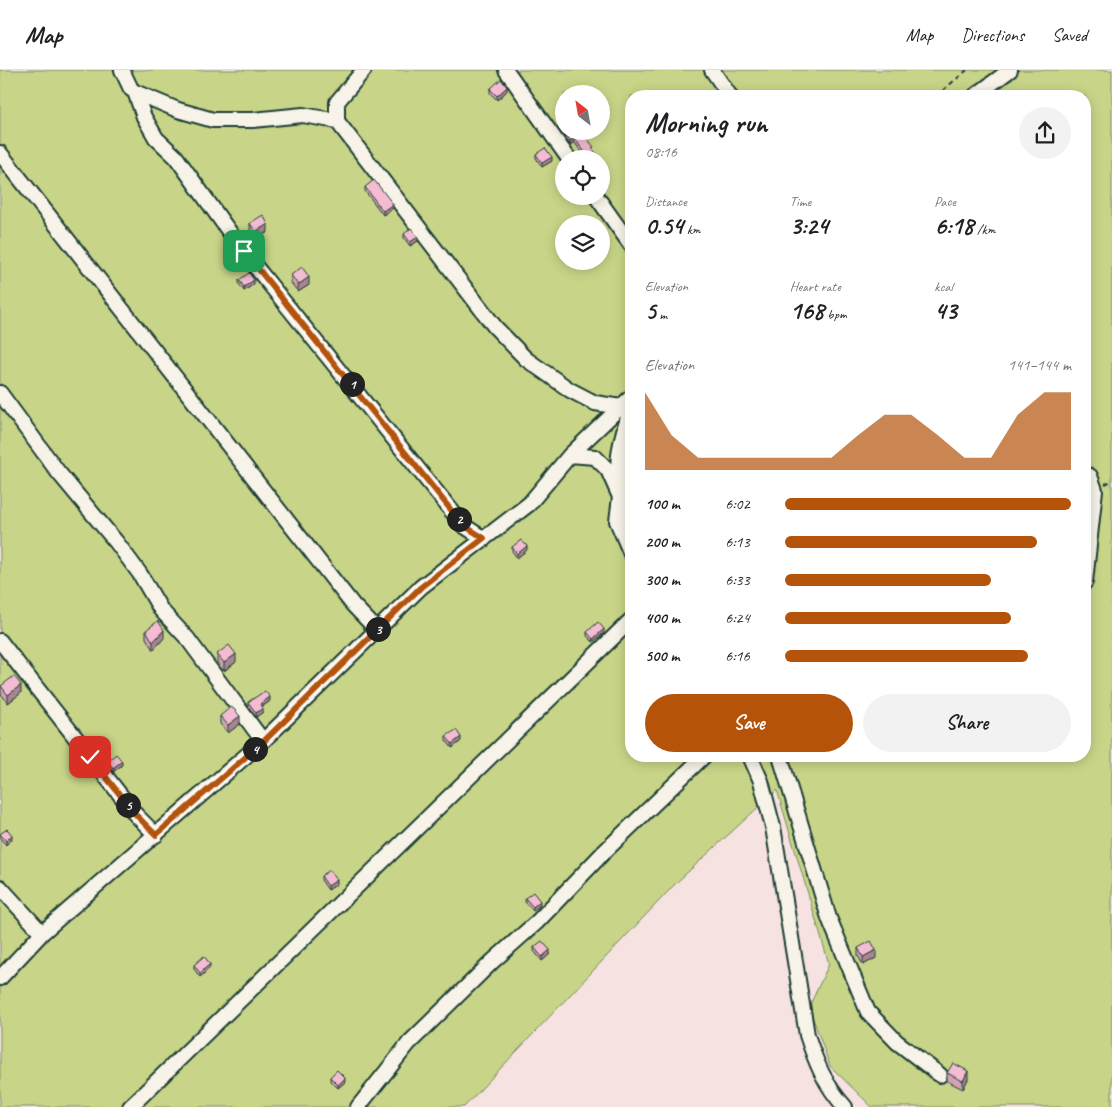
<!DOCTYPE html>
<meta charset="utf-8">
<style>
body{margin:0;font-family:Caveat,sans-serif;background:#f2f2f2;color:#202124;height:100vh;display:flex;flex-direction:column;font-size:19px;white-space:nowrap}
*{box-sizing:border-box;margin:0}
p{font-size:16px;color:#757577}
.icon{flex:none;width:28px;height:28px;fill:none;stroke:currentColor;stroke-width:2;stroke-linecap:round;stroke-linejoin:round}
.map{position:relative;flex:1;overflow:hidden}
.drawer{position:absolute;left:625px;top:20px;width:466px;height:672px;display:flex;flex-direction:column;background:#fff;border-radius:20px;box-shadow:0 2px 12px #0003}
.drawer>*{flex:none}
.needle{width:32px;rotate:329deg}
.buttons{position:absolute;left:555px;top:15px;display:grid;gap:10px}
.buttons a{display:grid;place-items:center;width:55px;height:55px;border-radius:50%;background:#fff;box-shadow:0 2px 12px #0003;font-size:25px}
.pin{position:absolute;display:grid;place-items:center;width:42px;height:42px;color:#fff;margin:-21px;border-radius:10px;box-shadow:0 2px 8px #0006}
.km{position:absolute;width:25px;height:25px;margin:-12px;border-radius:50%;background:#222;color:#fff;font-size:14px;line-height:25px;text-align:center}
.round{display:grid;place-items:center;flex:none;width:52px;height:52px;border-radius:26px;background:#f2f2f2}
.head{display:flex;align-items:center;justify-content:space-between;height:85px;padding:0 20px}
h1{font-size:28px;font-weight:700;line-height:38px}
.stats{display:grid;grid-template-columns:repeat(3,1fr);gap:8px;height:85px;padding:5px 20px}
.stats div{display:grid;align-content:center}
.stats b{font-size:25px;font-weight:700}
.stats small{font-size:14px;font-weight:400}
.stats p{font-size:14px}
.chart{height:140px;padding:10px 20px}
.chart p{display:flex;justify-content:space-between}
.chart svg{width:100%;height:90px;margin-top:5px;fill:#b45309;opacity:.7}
.action{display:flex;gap:10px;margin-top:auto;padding:10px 20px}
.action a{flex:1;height:58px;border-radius:30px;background:#b45309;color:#fff;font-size:20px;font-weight:700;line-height:58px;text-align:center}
.action a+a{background:#f2f2f2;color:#202124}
ul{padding:0 20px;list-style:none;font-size:16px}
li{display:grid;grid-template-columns:80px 60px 1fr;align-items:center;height:38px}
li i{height:12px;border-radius:6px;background:#b45309}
header{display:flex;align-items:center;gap:30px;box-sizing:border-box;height:70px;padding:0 25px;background:#fff;border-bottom:1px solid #e0e0e0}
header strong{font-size:24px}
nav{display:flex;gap:28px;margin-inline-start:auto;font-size:18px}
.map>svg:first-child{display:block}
.green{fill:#c8d588;stroke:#74895e;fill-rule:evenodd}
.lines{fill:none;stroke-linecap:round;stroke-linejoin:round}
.minor-casing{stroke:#1f3d34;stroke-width:18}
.path{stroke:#1f3d34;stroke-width:2;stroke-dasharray:5 4;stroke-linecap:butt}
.minor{stroke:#f7f3e8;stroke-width:14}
.wall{fill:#d2a2b5;stroke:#1f3d34}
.shaded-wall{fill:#ab8493;stroke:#1f3d34}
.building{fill:#f4bcd2;stroke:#1f3d34}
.route-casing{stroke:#fff;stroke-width:10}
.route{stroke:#b45309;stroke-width:6}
</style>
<header>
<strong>Map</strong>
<nav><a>Map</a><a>Directions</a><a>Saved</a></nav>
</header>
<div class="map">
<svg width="1112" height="1037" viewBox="0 0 1112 1037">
<rect width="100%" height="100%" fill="#f6e2e1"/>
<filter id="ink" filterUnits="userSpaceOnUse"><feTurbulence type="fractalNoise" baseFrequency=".02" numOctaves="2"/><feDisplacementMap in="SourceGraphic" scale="10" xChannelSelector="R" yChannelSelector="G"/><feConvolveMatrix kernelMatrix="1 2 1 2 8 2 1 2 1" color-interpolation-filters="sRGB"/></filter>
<g filter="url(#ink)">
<!-- green -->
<path class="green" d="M0,0h1112v1037h-240l-42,-41 -21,-59 20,-43 -52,-174 -100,92 -213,225h-464zM564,24h37v37h-37zM631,26h454v660h-454zM564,89h37v37h-37zM564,154h37v37h-37z"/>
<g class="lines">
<!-- minor casing -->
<g class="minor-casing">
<path id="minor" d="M122,0l9,19 4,3 43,18 35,10h40l50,-5 34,6 158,206 31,32 44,31 25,13 26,4
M506,0l63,89
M712,0l18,26
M135,22l9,25 12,21 20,19 67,94 220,274 21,14
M975,26l35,-26
M337,51v-19l27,-32
M0,83l353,452 24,25
M596,126l35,49
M0,323l58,79 59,71 23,31 21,36 26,28 76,103
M631,337c-14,45 -20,70 0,114
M570,385l25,2 13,13 12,27 -3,24 14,33
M619,385l12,20
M1085,404l5,2 5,14 -10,92
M0,571l136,174 20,20
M750,686l11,25 12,46 34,208c9,28 18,50 38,72
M780,686l49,162 39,94 29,30 43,33
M0,817l42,46
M0,908l42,-45 221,-192 158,-154 108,-83 41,-49 61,-58
M130,1037l501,-487
M358,1037l51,-64 84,-82 44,-39 66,-69 101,-97"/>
</g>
<!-- path -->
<path class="path" d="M936,26l31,-26
M1105,414l7,-3"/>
<!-- minor -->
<use href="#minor" class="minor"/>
</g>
<!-- wall -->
<path class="wall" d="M490,19l17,2 -10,9 -7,-7z
M564,62l30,19 6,8h-13l-13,-17 -4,3 -6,-9z
M536,84l16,7 -10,6 -6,-9z
M365,117l28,21 -10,7 -18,-24z
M250,153l18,9 -13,8 -5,-9z
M404,164l14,7 -8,5 -6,-8z
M631,202v9l-2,-3v-4z
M291,205l18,10 -11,7 -7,-9z
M239,210l15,4 -10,7 -5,-7z
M512,477l15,3 -10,8 -5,-7z
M146,560l18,8 -11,12 -7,-12z
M587,562l17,1 -11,9 -6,-6z
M217,584l19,8 -12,9 -7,-9z
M1,616l20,7 -13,10 -7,-9z
M270,631l-8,6 1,5 -7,5 -8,-11v-4z
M220,646l20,8 -12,9 -8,-9z
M446,666l15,5 -9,7 -6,-8z
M108,691l14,4 -9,7 -5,-7z
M0,764l12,5 -6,6 -6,-7z
M321,806l16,8 -9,6 -7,-10z
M525,828l15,7 -7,6 -8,-9z
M534,877l16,7 -8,7 -8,-10z
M858,878l18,10 -13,7 -5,-9z
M194,895l16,3 -10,9 -6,-8z
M947,1003l21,6 -5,10 -16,-8z
M330,1007l15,5 -7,6 -8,-7z"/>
<!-- shaded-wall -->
<path class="shaded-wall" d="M507,17v4l-10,9v-4z
M574,68v4l-4,3v-4z
M552,87v4l-10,6v-4z
M393,134v4l-10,7v-4z
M268,154v8l-13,8v-8z
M418,167v4l-8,5v-4z
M309,207v8l-11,7v-7z
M254,210v4l-10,7v-4z
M527,476v4l-10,8v-4z
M604,559v4l-11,9v-3z
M164,560v8l-11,12v-8z
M236,584v8l-12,9v-8z
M21,615v8l-13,10v-8z
M270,627v4l-10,7v-4z
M263,638v4l-7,5v-4z
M240,646v8l-12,9v-8z
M461,667v4l-9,7v-4z
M122,691v4l-9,7v-4z
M12,765v4l-6,6v-4z
M337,810v4l-9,6v-4z
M540,831v4l-7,6v-4z
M550,880v4l-8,7v-4z
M876,880v8l-13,7v-8z
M210,894v4l-10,9v-4z
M968,1001v8l-5,10v-8z
M345,1008v4l-7,6v-3z"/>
<!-- building -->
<path class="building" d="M501,9l6,8 -10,9 -7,-7z
M566,61h15l13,16 -2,1 8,11h-10l-16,-21 -4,3 -6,-9z
M545,78l7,9 -10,6 -6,-9z
M374,110l19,24 -10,7 -18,-24z
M263,145l5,9 -13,8 -5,-9z
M411,158l7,9 -8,5 -6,-8z
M302,197l7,10 -11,8 -7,-10z
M249,203l5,7 -10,7 -5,-7z
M521,470l6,6 -10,8 -5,-7z
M158,551l6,9 -11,12 -7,-12z
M598,552l6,7 -11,10 -6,-7z
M229,575l7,9 -12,9 -7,-9z
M14,606l7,9 -13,10 -7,-9z
M265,621l5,6 -10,7 3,4 -7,5 -8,-11z
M231,637l3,2 6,7 -12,9 -8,-9z
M456,660l5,7 -9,7 -6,-8z
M116,684l6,7 -9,7 -5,-7z
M7,759l5,6 -6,6 -6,-7z
M330,800l7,10 -9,6 -7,-10z
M533,822l7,9 -7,6 -8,-9z
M542,871l8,9 -8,7 -8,-10z
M871,871l5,9 -13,7 -5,-9z
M204,886l6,8 -10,9 -6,-8z
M953,993l15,8 -5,10 -16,-8z
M337,1000l8,8 -7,7 -8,-8z"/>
</g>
<g class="lines" filter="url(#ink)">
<!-- route casing -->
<g class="route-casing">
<path id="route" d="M90,687l46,58 20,20 107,-93 158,-155 63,-49 -21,-13 -219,-274"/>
</g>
<!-- route -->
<use href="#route" class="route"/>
</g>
</svg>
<div class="buttons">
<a><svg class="needle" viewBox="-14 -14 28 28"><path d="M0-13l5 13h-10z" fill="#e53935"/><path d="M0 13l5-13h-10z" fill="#757577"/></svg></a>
<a><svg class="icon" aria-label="locate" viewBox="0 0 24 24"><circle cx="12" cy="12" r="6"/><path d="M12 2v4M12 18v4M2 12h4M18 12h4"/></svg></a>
<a><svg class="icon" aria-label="layers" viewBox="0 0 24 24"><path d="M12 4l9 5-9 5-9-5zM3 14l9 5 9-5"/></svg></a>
</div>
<div class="pin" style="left:244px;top:181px;background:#1e9e55"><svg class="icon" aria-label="arrive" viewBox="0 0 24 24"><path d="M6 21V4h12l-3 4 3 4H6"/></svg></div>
<div class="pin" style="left:90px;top:687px;background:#d93025"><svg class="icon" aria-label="check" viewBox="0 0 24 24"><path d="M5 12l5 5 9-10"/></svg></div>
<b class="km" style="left:352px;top:314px">1</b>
<b class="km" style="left:459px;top:449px">2</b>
<b class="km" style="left:378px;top:559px">3</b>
<b class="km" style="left:255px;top:679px">4</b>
<b class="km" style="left:128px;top:735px">5</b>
<section class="drawer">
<div class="head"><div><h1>Morning run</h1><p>08:16</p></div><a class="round"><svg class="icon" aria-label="share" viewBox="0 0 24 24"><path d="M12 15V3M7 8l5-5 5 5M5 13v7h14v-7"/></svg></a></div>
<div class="stats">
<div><p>Distance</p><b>0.54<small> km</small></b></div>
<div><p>Time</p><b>3:24</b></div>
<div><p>Pace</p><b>6:18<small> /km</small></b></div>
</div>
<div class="stats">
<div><p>Elevation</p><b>5<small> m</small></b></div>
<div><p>Heart rate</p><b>168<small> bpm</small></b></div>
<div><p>kcal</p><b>43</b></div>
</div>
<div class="chart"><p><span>Elevation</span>141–144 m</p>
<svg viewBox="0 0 160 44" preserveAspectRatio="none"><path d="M0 44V6L10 27L20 38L30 38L40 38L50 38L60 38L70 38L80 27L90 17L100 17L110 27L120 38L130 38L140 17L150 6L160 6V44z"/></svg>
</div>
<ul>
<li><b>100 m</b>6:02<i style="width:100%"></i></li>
<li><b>200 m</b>6:13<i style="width:88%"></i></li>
<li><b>300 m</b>6:33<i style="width:72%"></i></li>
<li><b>400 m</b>6:24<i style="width:79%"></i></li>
<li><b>500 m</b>6:16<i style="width:85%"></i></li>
</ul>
<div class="action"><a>Save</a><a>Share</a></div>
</section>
</div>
